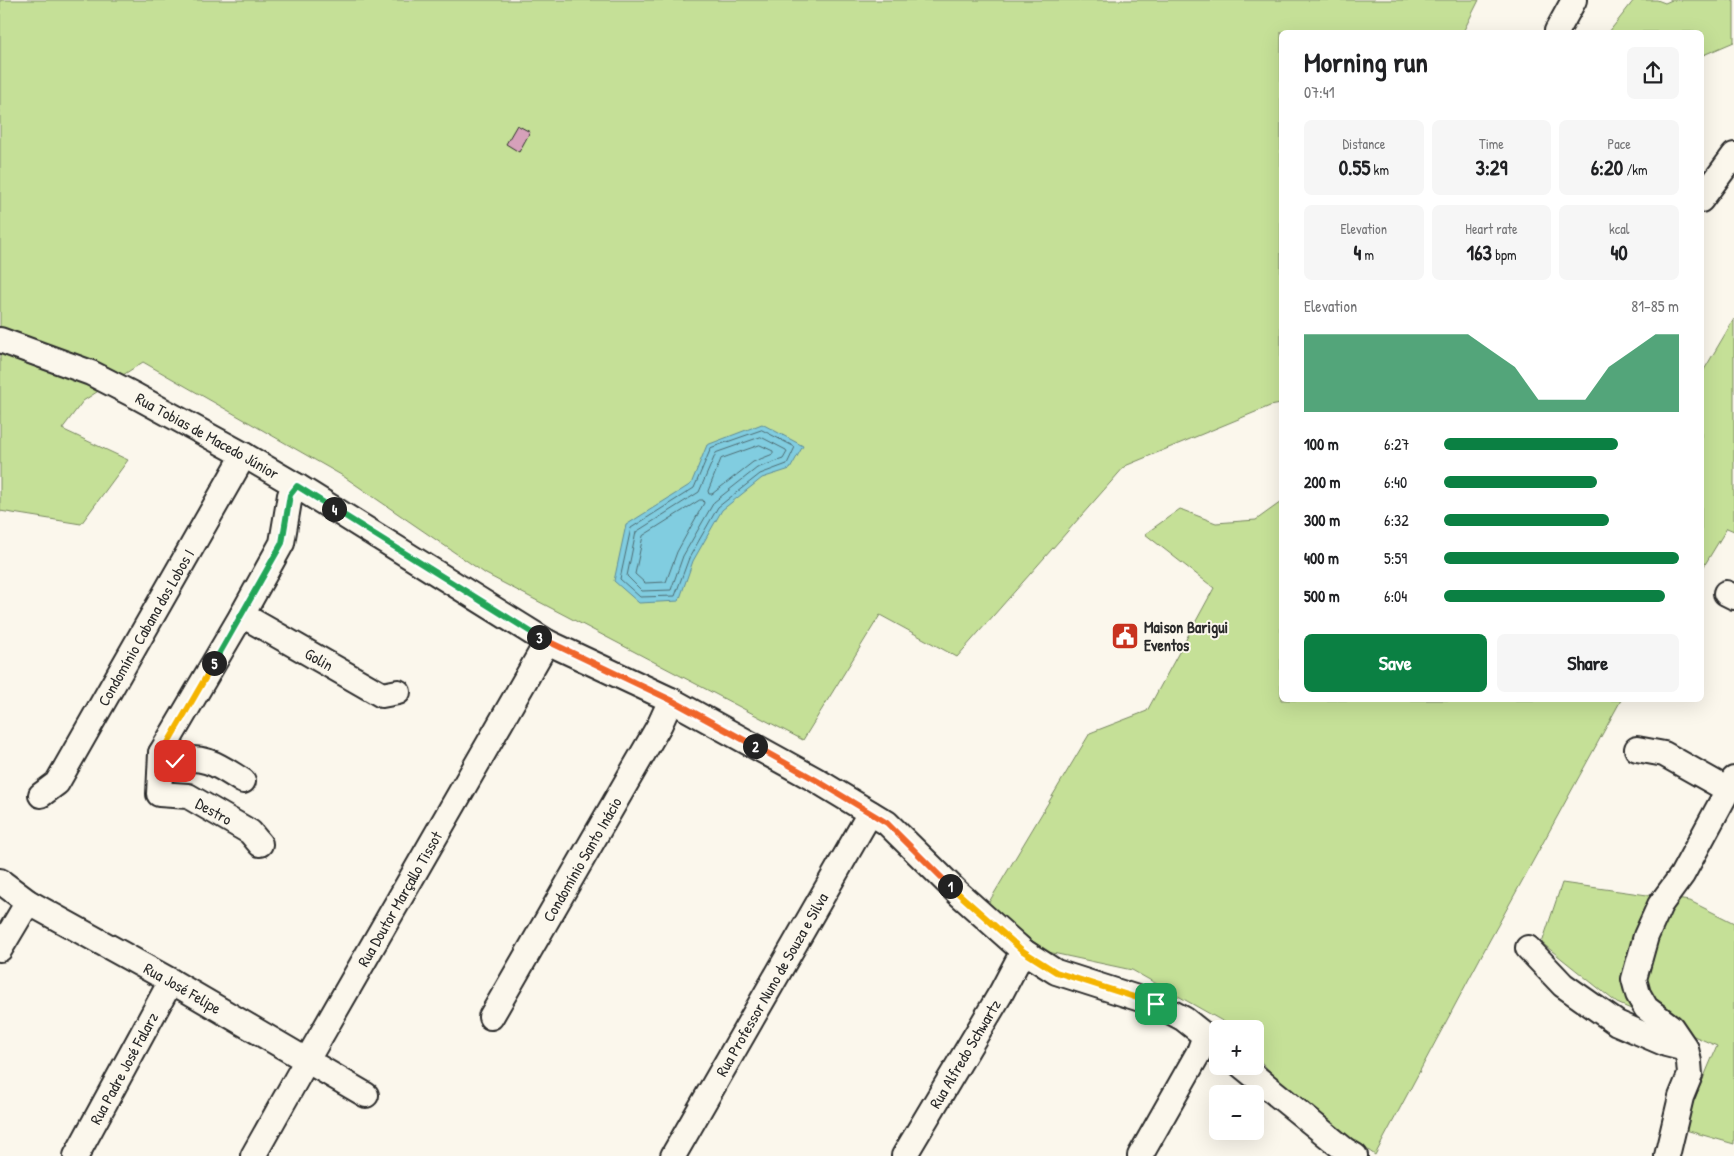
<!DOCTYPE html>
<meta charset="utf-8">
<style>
body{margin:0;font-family:"Patrick Hand",sans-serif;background:#f6f6f6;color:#202124;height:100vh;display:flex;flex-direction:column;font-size:19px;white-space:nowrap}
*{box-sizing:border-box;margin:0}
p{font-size:16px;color:#757577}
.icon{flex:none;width:28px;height:28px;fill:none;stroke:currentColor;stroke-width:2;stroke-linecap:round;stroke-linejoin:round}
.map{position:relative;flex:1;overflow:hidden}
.sheet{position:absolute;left:1279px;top:30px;width:425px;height:672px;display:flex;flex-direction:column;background:#fff;border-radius:8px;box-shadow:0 5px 20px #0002}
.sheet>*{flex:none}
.fabs{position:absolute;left:1209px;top:1020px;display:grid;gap:10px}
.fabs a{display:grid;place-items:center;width:55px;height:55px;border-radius:8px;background:#fff;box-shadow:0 5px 20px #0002;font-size:25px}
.pin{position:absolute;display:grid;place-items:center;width:42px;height:42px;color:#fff;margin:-21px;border-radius:10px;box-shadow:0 2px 8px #0006}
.km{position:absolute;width:25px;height:25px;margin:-12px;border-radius:50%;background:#222;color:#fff;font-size:14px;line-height:25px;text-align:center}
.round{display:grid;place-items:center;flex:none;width:52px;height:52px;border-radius:8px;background:#f6f6f6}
.headline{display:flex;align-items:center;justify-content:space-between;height:85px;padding:0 25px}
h1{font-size:28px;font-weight:800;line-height:38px}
.figures{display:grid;grid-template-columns:repeat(3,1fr);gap:8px;height:85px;padding:5px 25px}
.figures div{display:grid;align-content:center;border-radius:8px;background:#f6f6f6;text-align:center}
.figures b{font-size:21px;font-weight:800}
.figures small{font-size:14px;font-weight:400}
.figures p{font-size:14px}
.chart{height:140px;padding:10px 25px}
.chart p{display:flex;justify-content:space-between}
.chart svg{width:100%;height:90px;margin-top:5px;fill:#0b8043;opacity:.7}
.button{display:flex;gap:10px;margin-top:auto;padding:10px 25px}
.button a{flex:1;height:58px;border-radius:8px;background:#0b8043;color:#fff;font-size:20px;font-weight:800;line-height:58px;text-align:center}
.button a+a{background:#f6f6f6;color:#202124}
ul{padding:0 25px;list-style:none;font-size:16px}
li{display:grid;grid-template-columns:80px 60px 1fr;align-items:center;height:38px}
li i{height:12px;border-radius:6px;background:#0b8043}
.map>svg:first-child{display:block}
.green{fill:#c5e097;stroke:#788661}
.water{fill:#81cde0;stroke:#5f8c98}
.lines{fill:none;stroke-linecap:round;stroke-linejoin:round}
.shore{stroke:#4d6c73;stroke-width:1}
.building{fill:#d6a1ba;stroke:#2b2b2b}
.minor-casing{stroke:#2b2b2b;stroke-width:28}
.minor{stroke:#fbf7ec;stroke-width:24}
.split-1-casing{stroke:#fff;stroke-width:10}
.split-2-casing{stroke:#fff;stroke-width:10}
.split-3-casing{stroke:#fff;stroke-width:10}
.split-4-casing{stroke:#fff;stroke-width:10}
.split-5-casing{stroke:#fff;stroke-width:10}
.split-6-casing{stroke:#fff;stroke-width:10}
.split-1{stroke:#f5b400;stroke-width:6}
.split-2{stroke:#f0652b;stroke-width:6}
.split-3{stroke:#f0652b;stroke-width:6}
.split-4{stroke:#22a559;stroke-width:6}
.split-5{stroke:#22a559;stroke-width:6}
.split-6{stroke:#f5b400;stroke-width:6}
.labels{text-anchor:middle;stroke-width:4;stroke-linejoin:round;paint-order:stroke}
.street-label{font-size:16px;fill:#2b2b2b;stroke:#fbf7ec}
.poi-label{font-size:16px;font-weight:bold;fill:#2b2b2b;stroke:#fbf7ec;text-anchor:start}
</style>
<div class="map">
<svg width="1734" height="1156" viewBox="0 0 1734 1156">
<rect width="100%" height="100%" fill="#fbf7ec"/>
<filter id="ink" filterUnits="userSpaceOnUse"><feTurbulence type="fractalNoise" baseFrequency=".02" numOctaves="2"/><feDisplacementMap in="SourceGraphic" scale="10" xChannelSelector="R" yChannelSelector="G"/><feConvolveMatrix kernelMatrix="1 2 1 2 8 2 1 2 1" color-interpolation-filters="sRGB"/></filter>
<g filter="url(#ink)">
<!-- green -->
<path class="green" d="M0,0h1479l-16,32h-182v372l-11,2 -145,60 -168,191 -77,-42 -77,125 -317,-166 -143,-98 -200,-114 -60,39 -21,28 66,31 -47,64 -81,-13z
M1634,0h23l8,3 7,-3h62v42l-33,14v-24h-92z
M1734,319v212l-7,-3 -26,43v-196z
M1281,502v198h340l-135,247 -111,208 -83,-59 -37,-41v-26h-24l-5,-6 -94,-53 -84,-18 -62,-45 104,-174 57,-22 67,-123 -69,-54 35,-25 36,14 40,-3z
M1562,883l128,18 44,22v221l-52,-15 35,-83 -100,-43 -75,-60z"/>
<!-- water -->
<path class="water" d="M762,424l41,22 -13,23 -28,9 -40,32 -29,51 -14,40 -40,2 -25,-22 12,-56 65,-41 16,-39z"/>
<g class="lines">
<!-- shore -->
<path class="shore" d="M762,430l33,17 -8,17 -27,10 -42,33 -29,51 -14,38 -35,1 -20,-18 11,-51 63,-40 17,-40z
M761,437l25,13 1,2 -4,7 -26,9 -43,34 -31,54 -12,34 -29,1 -15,-15 9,-44 63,-40 17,-39z
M760,445l13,6v3l-20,8 -41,32h-3l-1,-3 13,-32z
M700,500h3l1,3 -27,49 -11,30 -21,1 -10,-9 8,-38z"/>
</g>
<!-- building -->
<path class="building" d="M517,125l13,7 -11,20 -13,-8z"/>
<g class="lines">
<!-- minor casing -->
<g class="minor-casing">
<g id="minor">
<path d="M1557,31l17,-31"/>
<path d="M1701,200l33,-45"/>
<path id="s1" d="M0,340l91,33 45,23 108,59 53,31 250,156 124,58 145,80 71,43 71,70 65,58 33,21 100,32 28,15 34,27"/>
<path d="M1726,593l8,4"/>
<path id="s2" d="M242,615l140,80 16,-3"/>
<path d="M1637,749l27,5 64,36"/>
<path d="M161,753l14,8c30,-7 44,5 68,20"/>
<path id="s3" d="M41,795l16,-12 187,-328"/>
<path d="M260,844l-10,-12 -62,-36 -29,-2 2,-41 81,-138 40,-72 8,-48 7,-9"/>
<path id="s4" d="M0,881l28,21 143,79 195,114"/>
<path d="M1528,948l35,37 54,38 49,21 20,5"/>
<path d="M0,949l28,-47"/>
<path id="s5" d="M491,1017l169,-293 11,-24"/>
<path d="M1242,1066l103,84 10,6"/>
<path id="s6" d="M76,1156l95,-175"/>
<path id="s7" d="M253,1156l54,-96 240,-418"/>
<path id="s8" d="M673,1156l197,-343"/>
<path id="s9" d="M904,1156l97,-163 22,-42"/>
<path d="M1140,1156l59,-104 6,-16"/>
<path d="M1667,1156l14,-59 9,-22 -1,-13 -3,-13 -15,-22 -25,-19 -8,-14 -4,-15 12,-43 14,-31 22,-30 52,-96"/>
</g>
</g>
<!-- minor -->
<use href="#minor" class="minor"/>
</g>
</g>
<g class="lines" filter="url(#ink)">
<!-- split-1 casing -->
<g class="split-1-casing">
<path id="split-1" d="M950,886l73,65 33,21 100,32"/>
</g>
<!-- split-2 casing -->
<g class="split-2-casing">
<path id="split-2" d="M755,746l61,34 71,43 63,63"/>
</g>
<!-- split-3 casing -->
<g class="split-3-casing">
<path id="split-3" d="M539,637l132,63 84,46"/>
</g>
<!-- split-4 casing -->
<g class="split-4-casing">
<path id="split-4" d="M334,509l205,128"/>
</g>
<!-- split-5 casing -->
<g class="split-5-casing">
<path id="split-5" d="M214,663l68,-120 8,-48 7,-9 37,23"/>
</g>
<!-- split-6 casing -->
<g class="split-6-casing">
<path id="split-6" d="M175,761l-13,-8 52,-90"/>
</g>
<!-- split-1 -->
<use href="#split-1" class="split-1"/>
<!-- split-2 -->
<use href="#split-2" class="split-2"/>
<!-- split-3 -->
<use href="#split-3" class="split-3"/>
<!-- split-4 -->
<use href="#split-4" class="split-4"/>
<!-- split-5 -->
<use href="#split-5" class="split-5"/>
<!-- split-6 -->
<use href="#split-6" class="split-6"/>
</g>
<!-- icons -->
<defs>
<g id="civic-square" transform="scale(1.4375)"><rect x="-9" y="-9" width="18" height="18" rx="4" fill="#c8321e" stroke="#fbf7ec"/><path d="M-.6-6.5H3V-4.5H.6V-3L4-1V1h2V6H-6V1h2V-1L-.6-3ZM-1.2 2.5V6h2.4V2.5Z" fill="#fff"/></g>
</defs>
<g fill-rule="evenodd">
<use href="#civic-square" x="1125" y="636"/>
</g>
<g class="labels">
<!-- street labels -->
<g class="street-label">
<text dy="6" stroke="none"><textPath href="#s1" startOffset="229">Rua Tobias de Macedo Júnior</textPath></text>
<text dy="6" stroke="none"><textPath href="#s3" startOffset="199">Condomínio Cabana dos Lobos I</textPath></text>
<text dy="6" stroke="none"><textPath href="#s2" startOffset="89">Golin</textPath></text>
<text transform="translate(214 811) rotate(29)" y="6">Destro</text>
<text dy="6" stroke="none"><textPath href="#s5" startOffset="182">Condomínio Santo Inácio</textPath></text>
<text dy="6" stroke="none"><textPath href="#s7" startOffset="296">Rua Doutor Marçallo Tissot</textPath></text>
<text dy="6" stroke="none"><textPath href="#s8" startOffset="198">Rua Professor Nuno de Souza e Silva</textPath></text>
<text dy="6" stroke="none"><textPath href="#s4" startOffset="212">Rua José Felipe</textPath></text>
<text dy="6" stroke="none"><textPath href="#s9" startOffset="119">Rua Alfredo Schwartz</textPath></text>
<text dy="6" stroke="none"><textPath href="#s6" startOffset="100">Rua Padre José Falarz</textPath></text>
</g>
<!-- poi labels -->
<g class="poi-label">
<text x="1144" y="633">Maison Barigui<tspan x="1144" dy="18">Eventos</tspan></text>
</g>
</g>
</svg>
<div class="fabs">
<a>+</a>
<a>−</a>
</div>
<div class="pin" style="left:1156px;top:1004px;background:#1e9e55"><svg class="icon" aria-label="arrive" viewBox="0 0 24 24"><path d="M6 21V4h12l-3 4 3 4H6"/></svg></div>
<div class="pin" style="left:175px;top:761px;background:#d93025"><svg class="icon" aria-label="check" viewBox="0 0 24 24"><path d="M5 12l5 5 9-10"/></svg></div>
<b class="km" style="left:950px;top:886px">1</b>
<b class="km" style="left:755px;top:746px">2</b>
<b class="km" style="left:539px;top:637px">3</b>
<b class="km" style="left:334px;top:509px">4</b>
<b class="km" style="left:214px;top:663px">5</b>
<section class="sheet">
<div class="headline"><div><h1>Morning run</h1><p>07:41</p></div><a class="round"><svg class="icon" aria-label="share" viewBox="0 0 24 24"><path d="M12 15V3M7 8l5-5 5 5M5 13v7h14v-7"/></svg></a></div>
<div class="figures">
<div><p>Distance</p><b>0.55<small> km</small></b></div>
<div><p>Time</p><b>3:29</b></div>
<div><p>Pace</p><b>6:20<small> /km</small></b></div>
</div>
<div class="figures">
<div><p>Elevation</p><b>4<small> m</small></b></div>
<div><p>Heart rate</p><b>163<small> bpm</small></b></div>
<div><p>kcal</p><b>40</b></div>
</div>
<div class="chart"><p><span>Elevation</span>81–85 m</p>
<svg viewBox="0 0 160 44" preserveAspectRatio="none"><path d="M0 44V6L10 6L20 6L30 6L40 6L50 6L60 6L70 6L80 14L90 22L100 38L110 38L120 38L130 22L140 14L150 6L160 6V44z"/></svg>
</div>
<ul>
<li><b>100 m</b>6:27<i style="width:74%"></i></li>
<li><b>200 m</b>6:40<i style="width:65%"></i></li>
<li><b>300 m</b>6:32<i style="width:70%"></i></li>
<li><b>400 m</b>5:59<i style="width:100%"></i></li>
<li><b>500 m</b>6:04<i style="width:94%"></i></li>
</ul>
<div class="button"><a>Save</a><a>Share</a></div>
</section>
</div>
